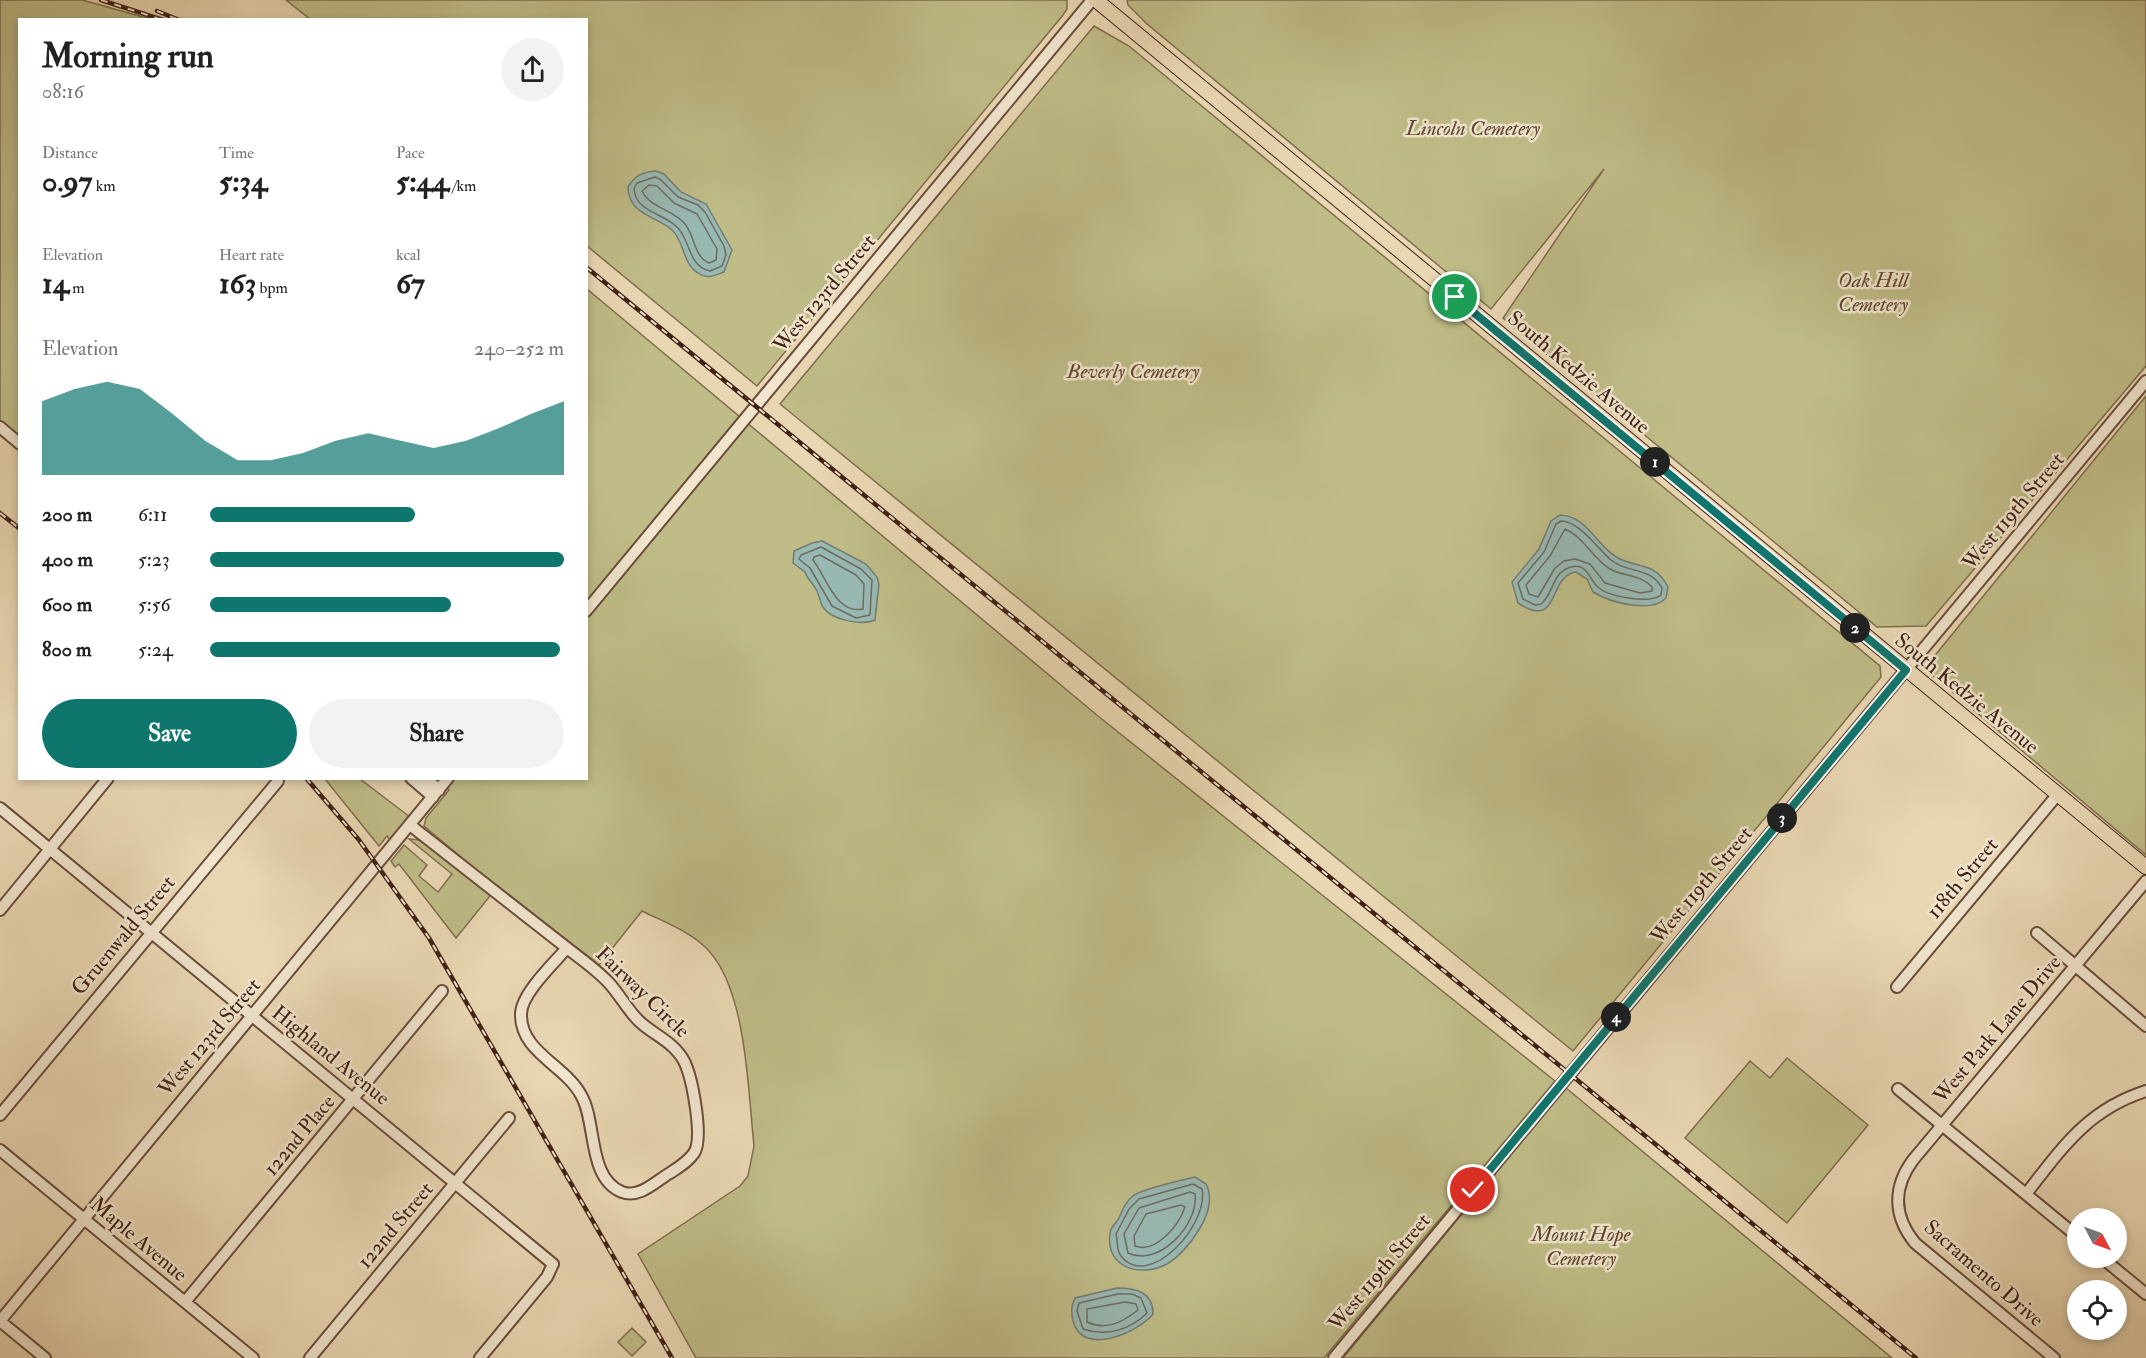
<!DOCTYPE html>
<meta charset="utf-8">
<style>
body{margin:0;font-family:"IM FELL Double Pica",serif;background:#f2f2f2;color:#222;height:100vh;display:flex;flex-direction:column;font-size:22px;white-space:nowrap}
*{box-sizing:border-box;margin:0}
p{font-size:20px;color:#767676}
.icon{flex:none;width:33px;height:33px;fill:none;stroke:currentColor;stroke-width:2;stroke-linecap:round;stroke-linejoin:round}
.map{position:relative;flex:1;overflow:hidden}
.details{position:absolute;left:18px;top:18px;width:570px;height:762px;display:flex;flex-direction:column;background:#fff;border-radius:0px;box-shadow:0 3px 9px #0003}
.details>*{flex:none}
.needle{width:39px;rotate:131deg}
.controls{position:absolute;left:2067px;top:1208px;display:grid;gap:12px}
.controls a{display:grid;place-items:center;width:60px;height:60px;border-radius:50%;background:#fff;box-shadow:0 3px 9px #0003;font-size:30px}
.pin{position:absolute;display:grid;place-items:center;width:51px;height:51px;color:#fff;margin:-26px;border:3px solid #fff;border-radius:50%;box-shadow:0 2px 6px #0007}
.km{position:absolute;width:30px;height:30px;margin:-15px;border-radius:50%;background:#222;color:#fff;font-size:16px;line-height:30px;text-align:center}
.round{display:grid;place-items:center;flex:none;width:63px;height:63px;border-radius:32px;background:#f2f2f2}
.headline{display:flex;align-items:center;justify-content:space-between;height:102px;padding:0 24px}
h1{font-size:33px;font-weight:700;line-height:45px}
.figures{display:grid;grid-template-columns:repeat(3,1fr);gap:9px;height:102px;padding:6px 24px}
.figures div{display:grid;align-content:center}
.figures b{font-size:30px;font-weight:700}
.figures small{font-size:16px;font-weight:400}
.figures p{font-size:16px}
.chart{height:168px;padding:12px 24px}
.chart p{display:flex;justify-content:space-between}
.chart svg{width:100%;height:108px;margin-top:6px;fill:#0f766e;opacity:.7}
.action{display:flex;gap:12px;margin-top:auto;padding:12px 24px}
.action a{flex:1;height:69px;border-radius:36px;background:#0f766e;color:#fff;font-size:24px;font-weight:700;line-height:69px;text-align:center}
.action a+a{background:#f2f2f2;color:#222}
ul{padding:0 24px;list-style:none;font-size:20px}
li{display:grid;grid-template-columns:96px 72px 1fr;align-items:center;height:45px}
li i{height:15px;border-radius:8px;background:#0f766e}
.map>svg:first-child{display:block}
.green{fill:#bfbc87;stroke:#806e4e;stroke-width:1.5}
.water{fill:#98b8b2;stroke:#757c73;stroke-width:1.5}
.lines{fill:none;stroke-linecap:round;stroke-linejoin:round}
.shore{stroke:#6c6c63;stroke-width:1.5}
.minor-casing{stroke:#6a4e3c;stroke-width:14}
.major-casing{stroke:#402114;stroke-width:16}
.minor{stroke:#f1e5ce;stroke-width:10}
.major{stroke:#e9d7b3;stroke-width:14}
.rail-casing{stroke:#402114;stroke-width:4.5}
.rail{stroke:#f1e5ce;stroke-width:2;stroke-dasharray:7;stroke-linecap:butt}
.route-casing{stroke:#fff;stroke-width:12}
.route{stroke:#0f766e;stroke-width:8}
.labels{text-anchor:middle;stroke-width:5;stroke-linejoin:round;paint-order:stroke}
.park-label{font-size:21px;font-style:italic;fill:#604831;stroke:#f1e5ce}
.street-label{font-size:21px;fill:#402114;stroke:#f1e5ce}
</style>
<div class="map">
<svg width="2146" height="1358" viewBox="0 0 2146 1358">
<rect width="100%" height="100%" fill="#e9d7b3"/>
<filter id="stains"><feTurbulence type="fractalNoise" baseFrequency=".00333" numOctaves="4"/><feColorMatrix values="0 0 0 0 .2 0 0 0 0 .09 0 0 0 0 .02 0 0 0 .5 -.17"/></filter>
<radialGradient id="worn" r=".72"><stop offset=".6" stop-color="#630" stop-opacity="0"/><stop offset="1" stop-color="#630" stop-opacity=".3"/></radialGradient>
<!-- green -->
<path class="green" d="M0,0h82l68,19 -130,1 -1,416 -19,-16z
M286,0h781v9l-4,6 -306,371 -170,-140 -1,-226 -276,-1z
M1127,0h1019v366l-220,260 -49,1 -374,-309 101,-149 -113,140 -344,-285 -19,-19z
M1094,26l35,20 751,620 1,11 -308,374 -793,-647z
M587,289l511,427 457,365 -231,277h-628l-58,-104 102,-68 8,-10 6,-30c-6,-54 -7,-153 -45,-195 -17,-19 -45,-29 -67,-40l-43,54 -101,-79 -42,52 -57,-74 -4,3 -4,-6 13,-16 23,20 -8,11 19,16 14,-18 -43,-35 11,1 40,31 8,-8 -44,-37 2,-8 23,-28 -14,-11 151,-1z
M2146,396v459l-215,-181 -3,-10z
M325,779h35l50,38 -20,23 -3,-4 -8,10z
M1787,1058l81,67 -81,98 -102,-85 65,-77 20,17z
M1566,1088l326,270h-549z
M632,1328l14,14 -14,14 -14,-14z"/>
<!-- water -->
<path class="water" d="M656,171l8,3 17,18 25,12 26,46 -8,22c-9,3 -16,8 -26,1 -16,-10 -13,-31 -26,-43 -16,-14 -44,-16 -44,-43 7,-12 15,-15 28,-16z
M1560,515c28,1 36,31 58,43 21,11 36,3 50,29l-2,11c-15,16 -57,4 -73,-6l-6,-13 -11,-7c-29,4 -15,59 -58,31l-6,-21 27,-33 12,-28z
M822,541l44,23 11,13 2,7 -4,36c-13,6 -44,0 -52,-13 -2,-2 -4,-12 -6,-16 -4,-8 -10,-12 -12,-19l-12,-9 1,-12 18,-8z
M1195,1177l11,7c8,15 1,34 -8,47 -7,12 -19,26 -31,33 -27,14 -62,4 -57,-31 0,-5 6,-10 9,-15 4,-9 7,-17 15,-23 10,-6 48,-15 61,-18z
M1117,1288c19,0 36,4 36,26 -15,19 -71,43 -80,7 -2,-9 -2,-15 2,-23z"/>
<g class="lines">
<!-- shore -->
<path class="shore" d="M655,177l6,3 17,17 20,8 7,7 19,34 2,9 -4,11 -12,5c-22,-5 -19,-29 -32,-43 -13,-15 -42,-15 -44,-39l3,-6z
M649,185l8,1 17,17 23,11 20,35 -1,11 -7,3c-15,-6 -14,-27 -24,-39 -12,-15 -34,-15 -43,-33z
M1561,521c18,0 36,27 50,39 16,14 39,6 51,28l-1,7c-11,9 -51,2 -62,-7 -10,-7 -11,-28 -31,-20 -16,6 -15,27 -27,36l-6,1 -12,-6 -5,-16 26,-31 12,-28z
M1565,529c18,7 28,30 45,40 14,8 30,5 42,18v4l-12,2 -35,-10 -15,-19 -15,-5 -11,2 -9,7 -17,29 -9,-3 -3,-9 24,-29z
M821,547l40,22 11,11 -2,35 -14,3 -24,-12 -22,-38 -11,-9 2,-4z
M820,555l36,20 8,9 -1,25c-27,6 -37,-33 -50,-49l1,-3z
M1193,1184l9,5c7,37 -54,102 -81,67 -5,-6 -3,-15 -5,-22l13,-25 10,-10z
M1190,1192l5,2c4,30 -36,74 -67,59l-4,-19 15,-26z
M1181,1205l4,2c-6,18 -29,47 -50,39l-1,-10 12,-22z
M1118,1294h14l9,4 6,15c-17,17 -41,24 -64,16l-6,-18 2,-8z
M1125,1302l11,2 2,6c-15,12 -32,21 -51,12v-13z"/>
<!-- minor casing -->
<g class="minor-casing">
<path id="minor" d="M0,427l20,17
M586,611l506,-611
M411,778l22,19
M426,778l13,12
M0,808l553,456 -6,13 -67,81
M410,825l157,123
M0,910l108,-132
M2037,933l109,93
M567,948c14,11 30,22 42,35 11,12 19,28 31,39 14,13 34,20 44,39 8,16 20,77 10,92 -6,9 -15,14 -24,20 -14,8 -31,26 -48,19 -35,-14 -25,-70 -41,-97 -16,-30 -61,-43 -60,-81 0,-20 33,-51 46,-66z
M1897,987l161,-193
M1898,1089l180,148
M0,1115l278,-334
M0,1150l253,208
M2026,1194c36,-46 61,-84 120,-103
M2101,1257l45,37
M185,1302l257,-311
M0,1321l448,-543
M0,1321l45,37
M310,1358l199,-240
M1334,1358l812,-977
M2054,1358l-139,-115c-22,-27 -22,-56 -2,-83l233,-279"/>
</g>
<!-- major casing -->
<g class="major-casing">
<path id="major" d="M1096,0l1050,867"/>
</g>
<!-- minor -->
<use href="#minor" class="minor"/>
<!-- major -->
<use href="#major" class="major"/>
<!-- rail casing -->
<g class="rail-casing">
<path id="rail" d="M101,0l62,20
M157,11l22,9
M586,267l1330,1091
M0,513l20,16
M306,778l53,62 70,98 243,420"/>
</g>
<!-- rail -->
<use href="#rail" class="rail"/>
</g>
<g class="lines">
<!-- route casing -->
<g class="route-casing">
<path id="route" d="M1455,297l451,373 -433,520"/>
</g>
<!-- route -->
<use href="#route" class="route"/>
</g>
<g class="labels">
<!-- park labels -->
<g class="park-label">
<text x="1473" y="135">Lincoln Cemetery</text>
<text x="1873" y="287">Oak Hill<tspan x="1873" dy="24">Cemetery</tspan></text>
<text x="1133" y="378">Beverly Cemetery</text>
<text x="1581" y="1241">Mount Hope<tspan x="1581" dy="24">Cemetery</tspan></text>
</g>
<!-- street labels -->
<g class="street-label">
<text transform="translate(824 293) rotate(-50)" y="7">West 123rd Street</text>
<text transform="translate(1579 372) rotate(40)" y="7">South Kedzie Avenue</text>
<text transform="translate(2013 511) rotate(-50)" y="7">West 119th Street</text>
<text transform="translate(1967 693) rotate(39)" y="7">South Kedzie Avenue</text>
<text transform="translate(1962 878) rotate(-50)" y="7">118th Street</text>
<text transform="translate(1701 885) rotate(-50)" y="7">West 119th Street</text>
<text transform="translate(123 935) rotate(-50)" y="7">Gruenwald Street</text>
<text transform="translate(643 992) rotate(44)" y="7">Fairway Circle</text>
<text transform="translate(1997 1029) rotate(-50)" y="7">West Park Lane Drive</text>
<text transform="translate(209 1037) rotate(-50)" y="7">West 123rd Street</text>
<text transform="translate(331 1055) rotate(39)" y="7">Highland Avenue</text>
<text transform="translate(299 1135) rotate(-50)" y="7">122nd Place</text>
<text transform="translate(395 1225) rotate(-50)" y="7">122nd Street</text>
<text transform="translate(139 1239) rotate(40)" y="7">Maple Avenue</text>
<text transform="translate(1379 1272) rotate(-50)" y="7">West 119th Street</text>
<text transform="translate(1984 1273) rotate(41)" y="7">Sacramento Drive</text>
</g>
</g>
<rect width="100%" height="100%" filter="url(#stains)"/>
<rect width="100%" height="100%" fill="url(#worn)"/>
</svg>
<div class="controls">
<a><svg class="needle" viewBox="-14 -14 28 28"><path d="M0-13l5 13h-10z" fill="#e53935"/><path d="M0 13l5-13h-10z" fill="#767676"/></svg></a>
<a><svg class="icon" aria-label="locate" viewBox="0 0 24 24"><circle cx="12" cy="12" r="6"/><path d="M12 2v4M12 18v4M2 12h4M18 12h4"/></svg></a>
</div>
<div class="pin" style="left:1455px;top:297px;background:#1e9e55"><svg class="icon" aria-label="arrive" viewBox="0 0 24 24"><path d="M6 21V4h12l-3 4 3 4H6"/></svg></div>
<div class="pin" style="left:1473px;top:1190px;background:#d93025"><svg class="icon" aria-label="check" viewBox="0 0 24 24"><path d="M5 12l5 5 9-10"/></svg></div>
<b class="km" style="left:1655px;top:462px">1</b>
<b class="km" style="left:1855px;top:628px">2</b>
<b class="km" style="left:1782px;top:818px">3</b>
<b class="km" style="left:1616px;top:1017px">4</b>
<section class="details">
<div class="headline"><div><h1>Morning run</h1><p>08:16</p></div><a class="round"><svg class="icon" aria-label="share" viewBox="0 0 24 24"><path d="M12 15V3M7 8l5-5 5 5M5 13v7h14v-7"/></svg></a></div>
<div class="figures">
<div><p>Distance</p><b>0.97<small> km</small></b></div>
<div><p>Time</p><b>5:34</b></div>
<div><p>Pace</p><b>5:44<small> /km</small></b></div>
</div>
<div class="figures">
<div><p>Elevation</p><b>14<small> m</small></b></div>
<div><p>Heart rate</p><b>163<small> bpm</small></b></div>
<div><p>kcal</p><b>67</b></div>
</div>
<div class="chart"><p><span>Elevation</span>240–252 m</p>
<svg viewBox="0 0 160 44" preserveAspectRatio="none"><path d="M0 44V14L10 9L20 6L30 9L40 19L50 30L60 38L70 38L80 35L90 30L100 27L110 30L120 33L130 30L140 25L150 19L160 14V44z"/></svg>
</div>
<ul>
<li><b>200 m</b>6:11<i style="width:58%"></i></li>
<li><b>400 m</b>5:23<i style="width:100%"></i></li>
<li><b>600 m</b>5:56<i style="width:68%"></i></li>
<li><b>800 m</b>5:24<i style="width:99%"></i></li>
</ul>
<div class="action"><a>Save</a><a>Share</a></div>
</section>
</div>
